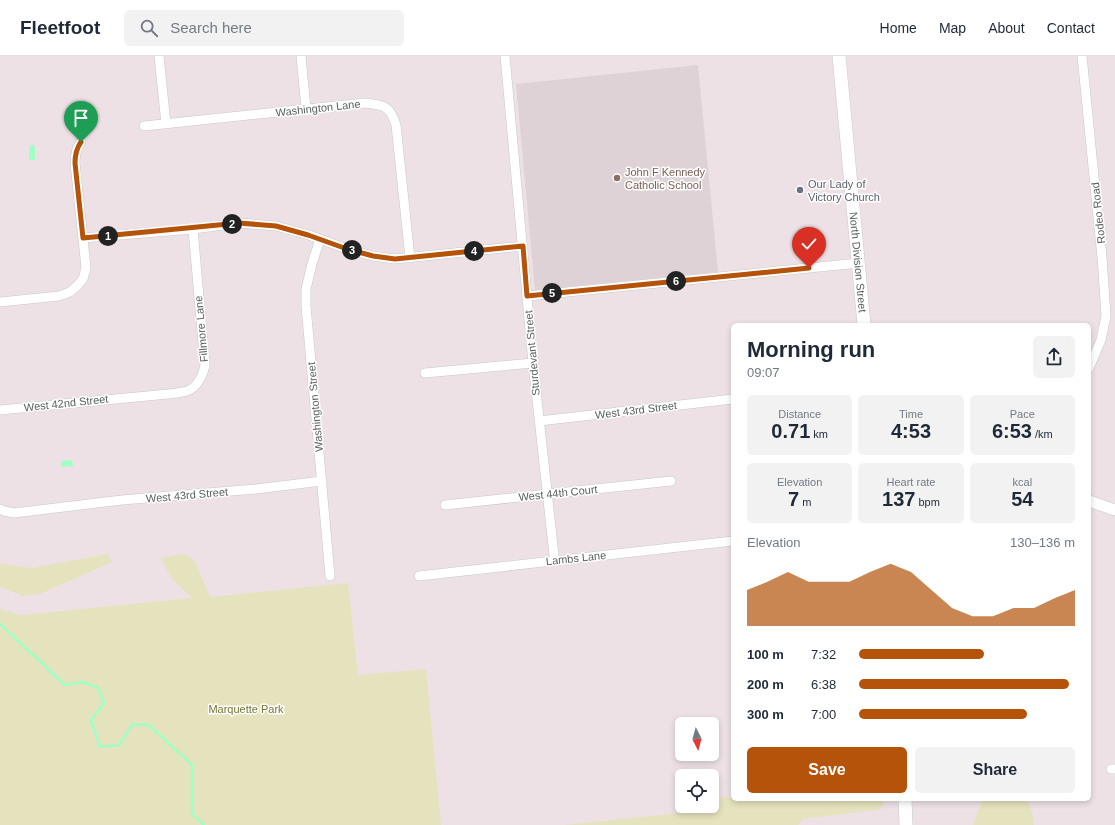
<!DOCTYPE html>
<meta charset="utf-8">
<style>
body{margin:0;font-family:Helvetica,sans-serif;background:#f2f2f3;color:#1f2937;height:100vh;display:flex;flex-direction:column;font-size:15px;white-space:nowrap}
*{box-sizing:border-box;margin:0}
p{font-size:13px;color:#747a83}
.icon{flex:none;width:22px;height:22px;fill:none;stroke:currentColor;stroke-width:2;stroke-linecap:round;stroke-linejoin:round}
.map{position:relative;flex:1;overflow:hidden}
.drawer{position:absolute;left:731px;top:267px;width:360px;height:478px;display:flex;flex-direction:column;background:#fff;border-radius:6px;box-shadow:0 2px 6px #0003}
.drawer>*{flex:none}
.needle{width:26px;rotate:174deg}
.controls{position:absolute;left:675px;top:661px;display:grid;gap:8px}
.controls a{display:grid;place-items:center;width:44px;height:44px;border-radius:6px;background:#fff;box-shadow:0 2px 6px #0003;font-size:20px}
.pin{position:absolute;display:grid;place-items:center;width:34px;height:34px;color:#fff;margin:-41px -17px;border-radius:50% 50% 50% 0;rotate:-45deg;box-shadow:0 0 4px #0007}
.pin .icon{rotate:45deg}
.km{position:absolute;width:20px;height:20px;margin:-10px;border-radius:50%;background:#222;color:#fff;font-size:11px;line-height:20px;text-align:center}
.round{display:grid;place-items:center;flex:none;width:42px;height:42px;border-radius:6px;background:#f2f2f3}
.head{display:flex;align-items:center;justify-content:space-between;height:68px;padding:0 16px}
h1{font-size:22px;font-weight:700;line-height:30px}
.stats{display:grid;grid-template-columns:repeat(3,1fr);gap:6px;height:68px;padding:4px 16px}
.stats div{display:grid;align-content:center;border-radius:6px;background:#f2f2f3;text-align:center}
.stats b{font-size:20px;font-weight:700}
.stats small{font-size:11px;font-weight:400}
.stats p{font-size:11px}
.chart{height:112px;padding:8px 16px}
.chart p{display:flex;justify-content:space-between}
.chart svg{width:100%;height:72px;margin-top:4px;fill:#b45309;opacity:.7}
.primary-button{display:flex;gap:8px;margin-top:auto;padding:8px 16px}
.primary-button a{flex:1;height:46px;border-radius:6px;background:#b45309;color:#fff;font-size:16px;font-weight:700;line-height:46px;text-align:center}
.primary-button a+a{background:#f2f2f3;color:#1f2937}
ul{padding:0 16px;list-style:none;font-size:13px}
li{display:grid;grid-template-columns:64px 48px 1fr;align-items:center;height:30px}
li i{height:10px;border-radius:5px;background:#b45309}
header{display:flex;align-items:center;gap:24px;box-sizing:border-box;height:56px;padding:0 20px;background:#fff;border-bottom:1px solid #e0e1e3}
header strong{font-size:19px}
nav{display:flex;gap:22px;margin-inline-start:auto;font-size:14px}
.search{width:280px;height:36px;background:#f2f2f3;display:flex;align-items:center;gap:10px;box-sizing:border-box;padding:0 14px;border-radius:6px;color:#747a83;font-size:15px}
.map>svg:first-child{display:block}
.education{fill:#dfd2d6}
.green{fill:#e5e3bd}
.water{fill:#a0ffc4}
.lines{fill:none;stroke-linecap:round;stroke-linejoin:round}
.stream{stroke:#a0ffc4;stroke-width:2.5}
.minor-casing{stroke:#c3cac8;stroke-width:10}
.tertiary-casing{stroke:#c3cac8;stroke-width:12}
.secondary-casing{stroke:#c5ceca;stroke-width:14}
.minor{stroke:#fff;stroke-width:9}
.tertiary{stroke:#fff;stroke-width:11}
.secondary{stroke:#fff;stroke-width:13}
.route-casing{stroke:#fff;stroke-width:8}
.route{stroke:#b45309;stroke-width:5}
.education-dot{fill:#8d6e63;stroke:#fff;stroke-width:1.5}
.worship-dot{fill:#6b7280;stroke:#fff;stroke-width:1.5}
.labels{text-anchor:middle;stroke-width:3;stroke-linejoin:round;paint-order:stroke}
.street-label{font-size:11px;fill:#5a635e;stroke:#fff}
.education-label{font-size:11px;fill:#785e54;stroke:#fff;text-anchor:start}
.worship-label{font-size:11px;fill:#5b616d;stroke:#fff;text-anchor:start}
.park-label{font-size:11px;fill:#75752f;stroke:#fff}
</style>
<header>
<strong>Fleetfoot</strong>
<div class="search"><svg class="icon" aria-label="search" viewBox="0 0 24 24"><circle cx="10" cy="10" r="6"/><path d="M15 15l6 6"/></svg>Search here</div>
<nav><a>Home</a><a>Map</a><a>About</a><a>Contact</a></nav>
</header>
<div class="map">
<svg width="1115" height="769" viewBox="0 0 1115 769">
<rect width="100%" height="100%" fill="#ede1e5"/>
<!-- education -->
<path class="education" d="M698,9l20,207 -183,18 -19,-206z"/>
<!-- green -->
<path class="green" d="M107,498l5,8 -72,32 -17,2 -23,-9v-23l32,4z
M184,498l10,6 16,37 138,-14 10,92 68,-6 15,156h-441v-216l21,6 171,-17 -19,-18 -13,-22z
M712,741l21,1v1h151l-2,10 -79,10 -5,6h-234l127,-13 7,-6h14z
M983,743h44l6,17 1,9h-61z"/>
<!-- water -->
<path class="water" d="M31,89h3l1,3v11l-1,1h-4c-2,-4 -1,-12 1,-15z
M72,404l1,5 -1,2h-2v-1l-9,1v-6z"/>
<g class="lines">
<!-- stream -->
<path class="stream" d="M0,568l65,61 18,-3 15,6 6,15 -13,17 9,27 19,-2 14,-21 16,1 43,40v49l12,11"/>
<!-- minor casing -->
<g class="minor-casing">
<path id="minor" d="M159,0l7,68
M301,0l5,53
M505,0l28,307 21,192
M1082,0l20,201 4,59 -5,24 -12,28
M144,70l221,-23c18,2 25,2 31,22l14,133
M83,182l110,-9 46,-6 37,3 33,9 38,14 26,7 22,3 128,-13
M320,183l-8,25 -6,25v17l24,270
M527,240l332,-33
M0,246l59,-6 11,-4 7,-6 6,-7 3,-11 -11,-105c0,-8 1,-14 6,-21
M425,317l108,-10
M0,354l168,-16c6,-1 13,-1 19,-3 11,-4 15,-15 18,-25l-12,-137
M539,365l194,-22
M445,449l226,-24
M0,453l4,2 10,2 108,-13 134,-11 66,-8
M419,520l314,-35
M1111,713h4"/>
</g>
<!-- tertiary casing -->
<g class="tertiary-casing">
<path id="tertiary" d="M1089,445l26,9"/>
</g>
<!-- secondary casing -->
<g class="secondary-casing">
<g id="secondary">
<path id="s1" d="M839,0l25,269"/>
<path d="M905,743l1,26"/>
</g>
</g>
<!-- minor -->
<use href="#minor" class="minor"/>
<!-- tertiary -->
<use href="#tertiary" class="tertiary"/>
<!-- secondary -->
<use href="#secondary" class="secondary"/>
</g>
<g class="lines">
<!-- route casing -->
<g class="route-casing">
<path id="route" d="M81,86c-5,7 -6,13 -6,21l8,75 156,-15 37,3 32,9 39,14 26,7 22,3 128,-13 4,50 282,-28"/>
</g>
<!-- route -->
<use href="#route" class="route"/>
</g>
<!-- markers -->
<circle class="education-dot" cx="617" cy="122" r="4"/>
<circle class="worship-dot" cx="800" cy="134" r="4"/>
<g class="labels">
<!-- street labels -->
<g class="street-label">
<text transform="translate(318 52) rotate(-6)" y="4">Washington Lane</text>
<text transform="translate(1098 157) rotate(-96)" y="4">Rodeo Road</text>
<text dy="4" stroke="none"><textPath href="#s1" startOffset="207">North Division Street</textPath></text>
<text transform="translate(201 273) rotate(-95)" y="4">Fillmore Lane</text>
<text transform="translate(532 297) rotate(-95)" y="4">Sturdevant Street</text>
<text transform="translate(66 347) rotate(-6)" y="4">West 42nd Street</text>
<text transform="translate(315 351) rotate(-95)" y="4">Washington Street</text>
<text transform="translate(636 354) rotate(-7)" y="4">West 43rd Street</text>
<text transform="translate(558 437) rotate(-6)" y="4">West 44th Court</text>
<text transform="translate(187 439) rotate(-5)" y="4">West 43rd Street</text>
<text transform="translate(576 502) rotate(-6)" y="4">Lambs Lane</text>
</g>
<!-- education labels -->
<g class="education-label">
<text x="625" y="120">John F Kennedy<tspan x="625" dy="13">Catholic School</tspan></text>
</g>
<!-- worship labels -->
<g class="worship-label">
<text x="808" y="132">Our Lady of<tspan x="808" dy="13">Victory Church</tspan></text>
</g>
<!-- park labels -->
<g class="park-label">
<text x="246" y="657">Marquette Park</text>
</g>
</g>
</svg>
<div class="controls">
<a><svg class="needle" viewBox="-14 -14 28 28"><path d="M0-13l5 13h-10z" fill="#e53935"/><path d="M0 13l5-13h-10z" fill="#747a83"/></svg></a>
<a><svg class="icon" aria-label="locate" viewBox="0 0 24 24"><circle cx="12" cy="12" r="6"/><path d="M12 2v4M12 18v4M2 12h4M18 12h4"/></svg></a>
</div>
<div class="pin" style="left:81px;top:86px;background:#1e9e55"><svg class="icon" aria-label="arrive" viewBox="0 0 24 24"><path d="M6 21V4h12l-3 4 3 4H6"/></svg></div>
<div class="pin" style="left:809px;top:212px;background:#d93025"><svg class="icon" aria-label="check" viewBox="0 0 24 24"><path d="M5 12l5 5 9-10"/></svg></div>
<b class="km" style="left:108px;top:180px">1</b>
<b class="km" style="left:232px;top:168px">2</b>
<b class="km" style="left:352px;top:194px">3</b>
<b class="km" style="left:474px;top:195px">4</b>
<b class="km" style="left:552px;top:237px">5</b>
<b class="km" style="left:676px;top:225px">6</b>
<section class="drawer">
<div class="head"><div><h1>Morning run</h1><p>09:07</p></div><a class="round"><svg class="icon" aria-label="share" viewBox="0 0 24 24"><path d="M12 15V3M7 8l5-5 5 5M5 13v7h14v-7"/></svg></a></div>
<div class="stats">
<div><p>Distance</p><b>0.71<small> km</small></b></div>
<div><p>Time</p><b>4:53</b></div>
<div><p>Pace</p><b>6:53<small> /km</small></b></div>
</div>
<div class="stats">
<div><p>Elevation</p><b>7<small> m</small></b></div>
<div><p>Heart rate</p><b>137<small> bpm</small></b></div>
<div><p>kcal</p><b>54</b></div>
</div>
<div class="chart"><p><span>Elevation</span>130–136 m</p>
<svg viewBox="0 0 160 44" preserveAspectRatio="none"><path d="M0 44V22L10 17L20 11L30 17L40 17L50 17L60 11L70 6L80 11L90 22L100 33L110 38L120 38L130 33L140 33L150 27L160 22V44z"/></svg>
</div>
<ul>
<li><b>100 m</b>7:32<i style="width:58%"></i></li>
<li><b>200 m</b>6:38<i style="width:97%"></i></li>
<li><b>300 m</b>7:00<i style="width:78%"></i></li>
</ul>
<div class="primary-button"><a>Save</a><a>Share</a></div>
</section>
</div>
